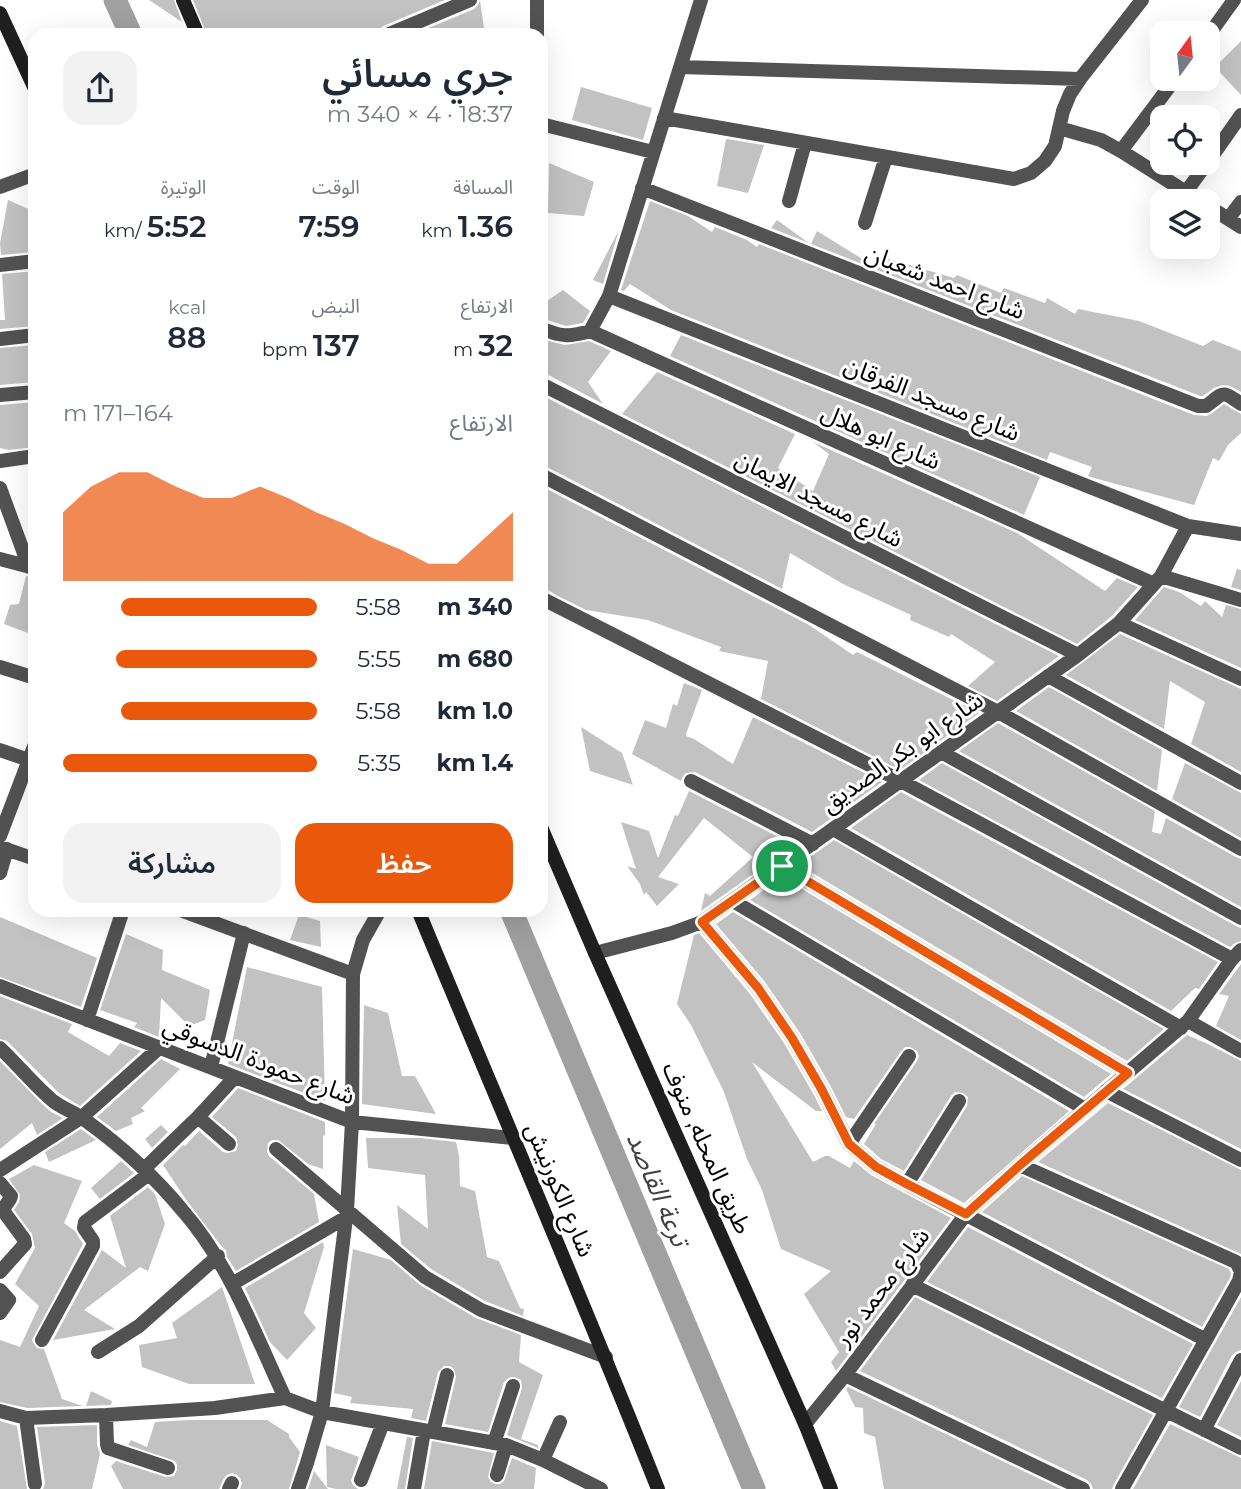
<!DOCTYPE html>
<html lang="ar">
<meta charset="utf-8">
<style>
body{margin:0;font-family:Montserrat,"Noto Sans Arabic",sans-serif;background:#f2f2f3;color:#1f2937;direction:rtl;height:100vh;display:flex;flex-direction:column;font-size:26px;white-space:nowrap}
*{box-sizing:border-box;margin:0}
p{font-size:23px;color:#747a83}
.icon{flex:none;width:38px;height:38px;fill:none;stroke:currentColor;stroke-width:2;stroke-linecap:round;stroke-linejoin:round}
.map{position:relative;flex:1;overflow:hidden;direction:ltr}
.panel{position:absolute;left:28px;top:28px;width:520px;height:889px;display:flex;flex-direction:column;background:#fff;border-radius:21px;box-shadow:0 7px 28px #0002;direction:rtl}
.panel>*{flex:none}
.needle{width:46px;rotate:15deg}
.buttons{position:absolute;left:1150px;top:21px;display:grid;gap:14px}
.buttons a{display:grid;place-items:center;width:70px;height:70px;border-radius:14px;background:#fff;box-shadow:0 7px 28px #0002;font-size:35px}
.pin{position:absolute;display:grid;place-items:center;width:60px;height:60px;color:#fff;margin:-30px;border:4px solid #fff;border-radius:50%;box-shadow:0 2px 7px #0007}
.round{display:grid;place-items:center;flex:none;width:74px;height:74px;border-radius:21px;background:#f2f2f3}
.head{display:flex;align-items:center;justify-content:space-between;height:119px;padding:0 35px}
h1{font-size:38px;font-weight:600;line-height:52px}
.metrics{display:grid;grid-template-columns:repeat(3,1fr);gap:10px;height:119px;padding:7px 35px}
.metrics div{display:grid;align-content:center}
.metrics b{font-size:30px;font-weight:600}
.metrics small{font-size:19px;font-weight:400}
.metrics p{font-size:19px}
.chart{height:196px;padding:14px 35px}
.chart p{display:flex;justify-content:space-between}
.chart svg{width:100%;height:126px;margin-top:7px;fill:#ea580c;opacity:.7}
.action{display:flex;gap:14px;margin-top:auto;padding:14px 35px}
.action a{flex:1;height:80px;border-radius:21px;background:#ea580c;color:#fff;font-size:28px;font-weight:600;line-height:80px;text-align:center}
.action a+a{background:#f2f2f3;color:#1f2937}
ul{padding:0 35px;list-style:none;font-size:23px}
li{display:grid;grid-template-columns:112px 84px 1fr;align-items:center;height:52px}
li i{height:18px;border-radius:9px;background:#ea580c}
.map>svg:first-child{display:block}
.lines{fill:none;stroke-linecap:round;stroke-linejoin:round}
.canal{stroke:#a0a0a0;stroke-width:23}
.building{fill:#c2c2c2}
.street{stroke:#525252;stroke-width:14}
.secondary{stroke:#1f1f1f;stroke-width:14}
.route-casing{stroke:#fff;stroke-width:14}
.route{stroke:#ea580c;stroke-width:9}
.labels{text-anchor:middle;stroke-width:6;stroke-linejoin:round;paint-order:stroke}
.street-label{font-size:24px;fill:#000;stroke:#fff}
.water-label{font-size:26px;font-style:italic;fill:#414141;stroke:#fff}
</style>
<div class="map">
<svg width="1241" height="1489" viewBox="0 0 1241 1489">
<rect width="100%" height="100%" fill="#fff"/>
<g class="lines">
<!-- canal -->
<path class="canal" d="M115,0l16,35
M511,910l243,579"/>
</g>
<!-- building -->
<path class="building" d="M149,0h25l8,22z
M193,0h252l-62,26 -4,4 -1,5h-171z
M480,0l5,35h-73l62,-26 4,-4z
M1241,41v54l-26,-28z
M581,87l71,21 -9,32 -71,-20z
M726,139l38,6 -16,48 -31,-7z
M549,163l45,19 -10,34 -36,-3z
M8,200l27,12v40l-34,3 -1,-12z
M650,201l38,15 24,16 3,-5 32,13 10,7 2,-3 435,171 12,1 5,-2 13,-10 17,10v19l-13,12 -9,16 -6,-3 -19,47 -100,-27 -6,-2 4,-9 -42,-15 -3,8 -376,-150 -41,-26 -6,7 -3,-1z
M777,220l32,23 -38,-15z
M619,230l-16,54 -10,-4z
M817,231l60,37 5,-11 72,21 3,-3 44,18 3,-5 41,15 2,-5 28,16 3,-5 61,12 64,25 10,-6 28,11v41l-11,-6 -7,-1 -9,3 -11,8h-3l-389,-152z
M35,271v55l-35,3v-9h5l-3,-46z
M563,290l27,21 -7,12 -17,3 -25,-8v-13z
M681,335l359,142 -16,38 -354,-159z
M548,341l17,4 24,-4 22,10 -23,31 15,22 -62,-33z
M35,345v37l-35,3v-37z
M657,372l138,62 -17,34 35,23 16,-37 -16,-12 204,91 88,58 12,-13 21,9 -26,29 -35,28 -455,-230z
M541,395l518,261 -62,45 -29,-15 27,-24 -44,-28 -2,3 -39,-17 1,-5 -68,-31 -53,-31 -8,36 -237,-123 -4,-1z
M35,402v45l-26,3 -9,-2v-43z
M541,486l268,139 44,30 4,-3 122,61 -79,57 -139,-71 7,-38 -49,-10 2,-4 -73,-27 -62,-10 -28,-14 -17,-10z
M1237,569l4,1v20l-10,-3z
M26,576l9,1v35l-7,21 -24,-9 6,-19 9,-1z
M1164,587l15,5 22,14 4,-5 17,16 4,-12 15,4v59l-106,-48z
M1120,634l121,55v83l-50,-28 14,-42 -35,-21 -6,48 -98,-54z
M684,683l18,7 -16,44v2l8,3 39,25 20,-47 129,65 -70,50 -117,-60 -9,1 -3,3 -2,5 -49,-27 13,-34 21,8 7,-24 4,2z
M1049,687l113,63 -5,41 -141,-80z
M998,723l157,88 -3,21 9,2 5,-16 70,39 5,2v48l-282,-156z
M581,727l41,26 11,32 -43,-14z
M942,763l294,163 5,2v13l-6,2 -5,4 -311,-167z
M1185,763l56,30v45l-69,-39z
M689,791l105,54 -93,66 4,-18 5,3 43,-39 -49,-39 -46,59 21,7 -22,22 -11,-14 -2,3 -4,-11 -13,-18 9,3 -15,-47 28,9 9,27 17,-43 3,1z
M901,792l317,170 -19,27 -4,-1 -24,23 -320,-183z
M834,840l330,189 -37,32 -328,-196z
M782,877l329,197 -27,23 -334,-197z
M733,912l336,199 -105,92 -43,-23 46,-74 1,-9 -5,-4 -8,-1 -4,4 -47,75 -23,-12 -17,-15 12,-20h-2l43,-63 2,-5 -2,-5 -7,-4h-5l-3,3 -48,69 -8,-2 -16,-32 -30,-52 -35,-51 -49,-58z
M299,915l21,6 1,26 -31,-7z
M0,917l97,41 -16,49 -81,-30z
M699,933l51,61 34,49 30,52 8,16h-6l-64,-49 61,100 12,-6h4l21,12 4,-7 17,14 80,43 -115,153 -5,-9 8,-10 -35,-58 27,-23 -50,-22 -19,-59 -15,-31 -23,-67 -33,-67 -14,-21 17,-69z
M126,934l37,16 -1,20 48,20 -5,30 -16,6 -28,-28 -2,39 -25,-10 3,-4 -37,-13z
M1241,964v76l-25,-14 13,-30 -10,-2z
M247,967l75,20 3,114 -97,-37z
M0,996l72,28 -4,8 41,24 11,-13 21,8 -61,55 -21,-13 -52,-52 -7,-2z
M364,1005l24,8 14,63h13l21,38 -74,-10z
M1187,1035l21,9 33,17v88l-118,-60z
M161,1059l19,10 -39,39 4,3 -14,7 2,6 -17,7 -19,-14z
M0,1061l40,41 11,10 12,6 -26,17 -5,-12 -32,26z
M238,1088l87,34v14l-2,-1v34l-15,-5 -30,-24h-6l-4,3 -1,9 2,4 45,38 5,28 -83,49 -9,-14 -1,-7 -4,-3 -35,-46 -24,-36 20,-20 2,1 14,-15 24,21 5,1 8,-2 2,-6 -2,-8 -24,-20z
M1108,1103l133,67v84l-203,-92z
M161,1125l7,7 -16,16 -7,-9z
M81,1129l15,11 -47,22 -4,-10z
M366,1138h54l36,4 3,14 1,30 15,5 12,66 12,4 21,47 4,1 -1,7 -38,-15 -54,-32 -30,-25 -4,-39 31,24 -3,-54 -57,-7z
M121,1161l13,12 -34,26 -9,-11z
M34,1165l48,16 -18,42 11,8 8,13 -51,96 2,4 3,4 7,1 18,50 21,7 -56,2 -27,-6v-62l20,7 19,-41 -24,-22 20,-36 -3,-14 -18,-24 5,-8 1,-7 -11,-16z
M1022,1176l207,93 2,4 -1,5 -28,49 -220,-115z
M148,1187l7,7 10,30 -17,47 -8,-4 -56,43 31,19 -62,11 49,-90 24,18 -16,-52z
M968,1227l225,117 -31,54 -235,-116z
M323,1242l1,5 -20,66 12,15 -29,32 -17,-18 -25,-54z
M353,1249l38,11 29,25 56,33 45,17 -2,27 24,13 -22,64 17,6v3l-31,-13 15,-47 -1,-8 -6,-3h-5l-6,5 -16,50 -43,-8 11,-47 -2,-8 -4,-3h-6l-6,6 -12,49 -15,-3 2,-9 -63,-6 2,-6 -18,-4z
M222,1287l33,97h-66l-47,-17 -3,-22 38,-7 -5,-15z
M915,1297l238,118 -39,69 -2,5h-19l-2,-5 -4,-4 -227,-109z
M1241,1297v53l-5,2 -4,3 -32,62 -21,-10z
M1241,1381v56l-24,-12z
M848,1387l213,102h-177l-9,-52 -11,-4 -1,-25 -8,-1 -9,-18z
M91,1391l21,10 -1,4 -25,1z
M188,1420h79l22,14v3l11,15 -11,37h-49l2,-6 -2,-5 -3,-3 -5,-2 -5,2 -3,3 -5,11h-96l-12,-23 5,-5 50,16 8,-1 3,-6v-5l-2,-4 -47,-16 3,-5 16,7 8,-25z
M0,1421l17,5 10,63h-27z
M1170,1424l71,34v31h-108z
M97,1425v20l3,9 -8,35h-49l2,-6 -8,-56z
M407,1437l6,1 -8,51h-8z
M432,1441l62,12 -6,24 3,5 4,2h5l4,-3 8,-23 24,10 -2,21h-110z
M326,1445l33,12 -8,24 2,4 5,4h-22l-9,-2z
M314,1471l14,18h-20z"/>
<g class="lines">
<!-- street -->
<path class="street" d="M537,0v35
M387,35l83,-35
M1208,36l26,-36
M680,67l400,12
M664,118l350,61 17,-6 14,-12 10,-15 8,-35 7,-17 10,-15 62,-79
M541,124l112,28
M1059,128l42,12 20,11 79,50
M1121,151l54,-72
M1208,162l33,-47
M0,187l35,-13
M642,188l556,218h8c18,-13 15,-17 35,-2
M1186,192l21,-29
M789,201l16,-58
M1208,206l33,21
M1228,219l13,-17
M865,223l21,-66
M0,265l35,-4
M609,296l579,230 53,8
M541,328c19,9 29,9 49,3l19,-35 92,-296
M590,331l564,253
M0,339l35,-4
M541,384l537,271
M0,395l35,-3
M0,461l35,-5
M541,475l457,237 243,137
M0,488l29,79
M0,559l34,9
M1161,576l80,24
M541,598l360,183 331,178
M1119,623l122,56
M0,667l35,11
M1048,676l193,107
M0,750l35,12
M941,752l300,166
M691,781l122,63
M833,829l348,199
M0,836l35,-92
M0,847l35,12
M782,866l346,207
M0,873l7,-24
M733,901l352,208
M180,910l173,64
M702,922l56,66 34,50 30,52 27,54 27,23 31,17 299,156
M595,953l77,-20 30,-11 376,-267 41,-32 35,-39 7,-8 27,-50
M0,986l352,136 160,16
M87,1020l36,-110
M1188,1021l53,30
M0,1048c18,17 34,37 53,53 10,8 22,11 32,19 36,26 70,57 98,91 47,54 72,123 102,187
M211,1067l33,-134
M1106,1091l135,69
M198,1117l31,27
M849,1144l60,-88
M276,1149l149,128 56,33 125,47
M1020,1165l216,97 5,9 -2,10 -117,208
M144,1169l54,-52 37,-40
M0,1170l82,-53 77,-69
M0,1183l11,13c-1,6 -8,9 -7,16l20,27 1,5 -25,28
M907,1184l52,-83
M232,1284l113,-66
M912,1285l329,163
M0,1290l9,10 -9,13
M42,1340l51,-94v-5l-9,-13 1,-6 64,-48
M98,1352l41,-26 79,-70
M845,1375l238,114
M0,1411l26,7 80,-3 109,-7 70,-10 37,14 184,33 37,15 58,29
M106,1415l1,29 1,4 60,20
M26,1418l9,66
M805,1424l40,-49 121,-161 54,-49 168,-144 44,-62 9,-9
M1204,1430l37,-70
M433,1432l14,-57
M494,1443l19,-57
M543,1460l17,-38
M497,1475l9,-30
M361,1480l22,-57
M229,1489l3,-6
M298,1489l9,-26 15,-51 25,-202 5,-88 1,-148 10,-34 17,-30
M414,1489l10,-58"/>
<!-- secondary -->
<path class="secondary" d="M183,0l15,35
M0,13l35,76
M541,827l54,126 210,471 26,65
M418,910c80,193 163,385 240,579"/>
</g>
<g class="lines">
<!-- route casing -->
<g class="route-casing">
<path id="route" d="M782,866l346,207 -108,92 -54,49 -59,-30 -31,-17 -27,-23 -27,-54 -30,-52 -34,-50 -56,-66z"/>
</g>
<!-- route -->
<use href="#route" class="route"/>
</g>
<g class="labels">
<!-- street labels -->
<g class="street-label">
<text transform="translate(945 282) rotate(21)" y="8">شارع احمد شعبان</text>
<text transform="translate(932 399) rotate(22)" y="8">شارع مسجد الفرقان</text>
<text transform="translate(881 437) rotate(24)" y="8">شارع ابو هلال</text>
<text transform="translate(819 499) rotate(27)" y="8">شارع مسجد الايمان</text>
<text transform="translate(902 752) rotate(-35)" y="8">شارع ابو بكر الصديق</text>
<text transform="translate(259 1061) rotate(21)" y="8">شارع حمودة الدسوقي</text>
<text transform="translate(707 1148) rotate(66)" y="8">طريق المحله, منوف</text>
<text transform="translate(560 1190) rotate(67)" y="8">شارع الكورنيش</text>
<text transform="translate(882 1287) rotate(-53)" y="8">شارع محمد نور</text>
</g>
<!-- water labels -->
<g class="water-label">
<text transform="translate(658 1189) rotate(67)" y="9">ترعة القاصد</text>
</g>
</g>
</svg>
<div class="buttons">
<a><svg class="needle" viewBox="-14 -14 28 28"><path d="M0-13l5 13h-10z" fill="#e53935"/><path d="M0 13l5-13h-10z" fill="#747a83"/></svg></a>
<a><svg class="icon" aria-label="locate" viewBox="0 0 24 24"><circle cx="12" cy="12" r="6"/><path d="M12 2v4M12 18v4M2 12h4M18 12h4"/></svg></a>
<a><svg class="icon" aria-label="layers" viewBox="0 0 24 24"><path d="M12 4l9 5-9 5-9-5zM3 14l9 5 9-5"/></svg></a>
</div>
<div class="pin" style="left:782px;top:866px;background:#1e9e55"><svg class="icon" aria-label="arrive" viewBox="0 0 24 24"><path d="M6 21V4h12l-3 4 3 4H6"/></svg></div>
<section class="panel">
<div class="head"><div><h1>جري مسائي</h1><p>18:37 · 4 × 340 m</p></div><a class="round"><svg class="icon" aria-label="share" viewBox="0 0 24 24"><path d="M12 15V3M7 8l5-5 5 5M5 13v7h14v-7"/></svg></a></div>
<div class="metrics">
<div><p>المسافة</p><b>1.36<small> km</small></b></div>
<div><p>الوقت</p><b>7:59</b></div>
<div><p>الوتيرة</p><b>5:52<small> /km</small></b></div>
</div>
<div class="metrics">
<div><p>الارتفاع</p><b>32<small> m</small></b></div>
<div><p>النبض</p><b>137<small> bpm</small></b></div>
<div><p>kcal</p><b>88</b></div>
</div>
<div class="chart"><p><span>الارتفاع</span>164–171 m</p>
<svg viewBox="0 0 160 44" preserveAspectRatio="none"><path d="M0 44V20L10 11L20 6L30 6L40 11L50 15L60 15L70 11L80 15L90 20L100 24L110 29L120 33L130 38L140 38L150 29L160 20V44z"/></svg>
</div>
<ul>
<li><b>340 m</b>5:58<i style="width:77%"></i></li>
<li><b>680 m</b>5:55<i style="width:79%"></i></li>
<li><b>1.0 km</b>5:58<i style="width:77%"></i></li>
<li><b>1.4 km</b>5:35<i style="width:100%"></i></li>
</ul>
<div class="action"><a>حفظ</a><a>مشاركة</a></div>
</section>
</div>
